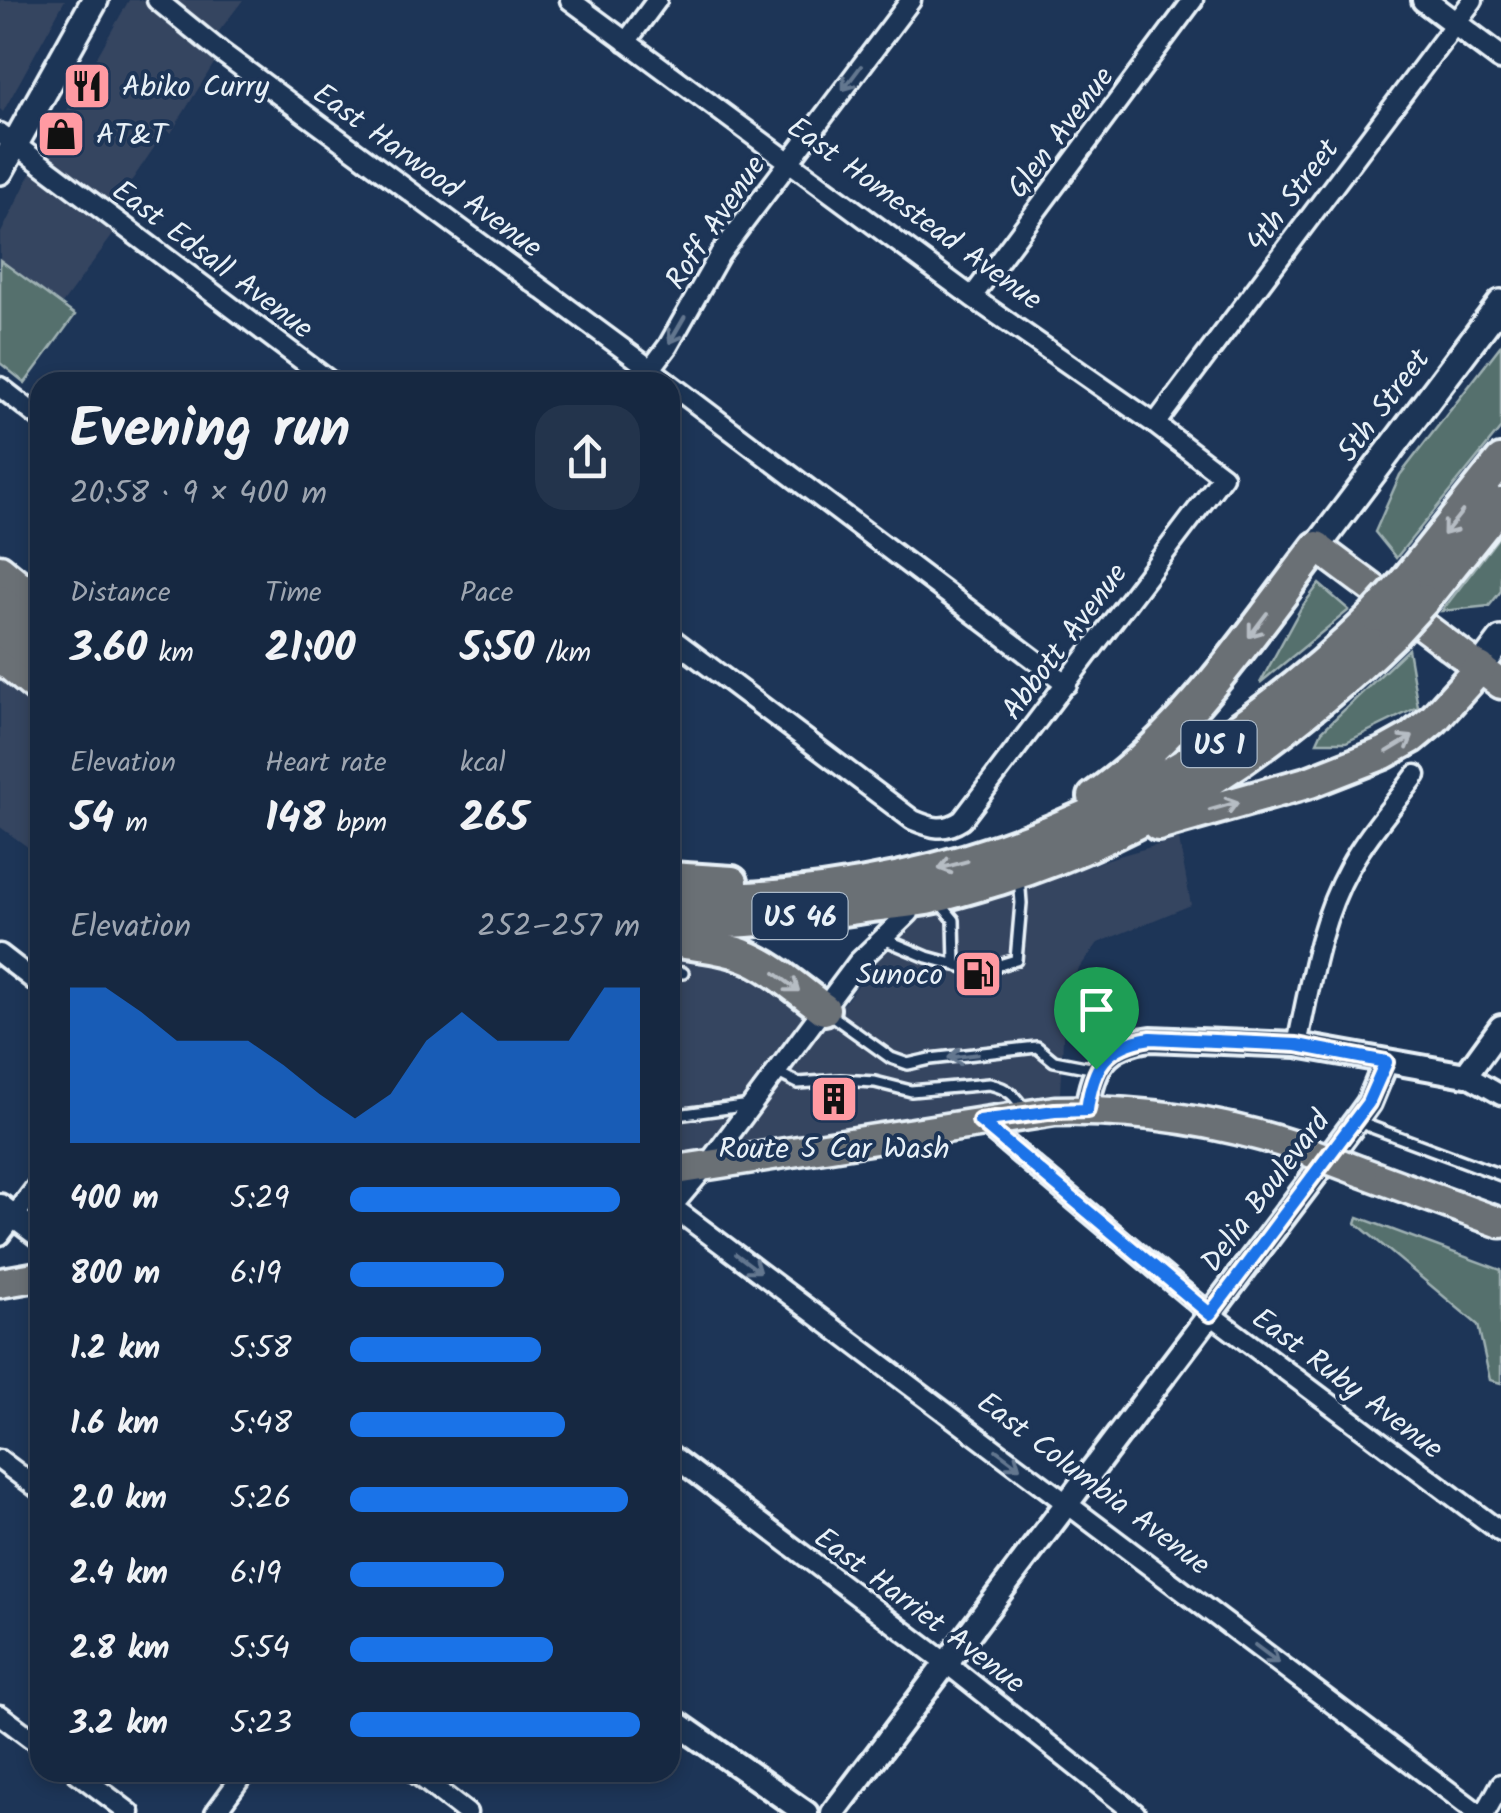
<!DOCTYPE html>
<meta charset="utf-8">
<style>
body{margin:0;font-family:Kalam,sans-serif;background:#23344c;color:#f1f3f6;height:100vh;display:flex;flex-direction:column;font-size:38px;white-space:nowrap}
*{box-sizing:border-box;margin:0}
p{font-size:32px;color:#9ea6b1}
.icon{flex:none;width:55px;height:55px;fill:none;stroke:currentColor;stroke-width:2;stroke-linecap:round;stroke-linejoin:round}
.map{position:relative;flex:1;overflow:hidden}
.details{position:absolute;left:30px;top:372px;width:650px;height:1410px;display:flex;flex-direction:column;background:#162841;border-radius:30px;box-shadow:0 5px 15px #0003,0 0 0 2px #35445a}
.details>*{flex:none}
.pin{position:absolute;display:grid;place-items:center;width:85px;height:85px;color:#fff;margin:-102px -42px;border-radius:50% 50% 50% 0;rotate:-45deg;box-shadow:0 0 10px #0007}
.pin .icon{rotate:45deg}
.round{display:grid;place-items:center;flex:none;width:105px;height:105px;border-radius:30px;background:#23344c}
.summary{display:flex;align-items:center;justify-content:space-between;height:170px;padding:0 40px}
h1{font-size:55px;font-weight:800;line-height:75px}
.figures{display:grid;grid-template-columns:repeat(3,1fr);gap:15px;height:170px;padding:10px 40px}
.figures div{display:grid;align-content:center}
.figures b{font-size:42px;font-weight:800}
.figures small{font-size:28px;font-weight:400}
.figures p{font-size:28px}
.chart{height:280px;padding:20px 40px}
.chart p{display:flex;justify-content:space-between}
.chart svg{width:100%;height:180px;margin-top:10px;fill:#1a73e8;opacity:.7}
ul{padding:0 40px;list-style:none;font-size:32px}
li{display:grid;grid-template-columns:160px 120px 1fr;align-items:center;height:75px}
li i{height:25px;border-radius:12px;background:#1a73e8}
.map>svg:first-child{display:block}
.built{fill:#344460}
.green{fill:#54706d;stroke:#9eb0b2;stroke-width:2.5}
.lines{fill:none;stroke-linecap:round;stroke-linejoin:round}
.service-casing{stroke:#e8f1f8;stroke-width:16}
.minor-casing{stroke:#e8f1f8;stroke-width:25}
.tertiary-casing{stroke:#e8f1f8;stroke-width:30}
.secondary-casing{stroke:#e8f1f8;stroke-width:32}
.primary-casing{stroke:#e8f1f8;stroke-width:35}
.motorway-casing{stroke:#e8f1f8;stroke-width:38}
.service{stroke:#1d3557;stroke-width:9}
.minor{stroke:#1d3557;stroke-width:18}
.tertiary{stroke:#1d3557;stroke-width:22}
.secondary{stroke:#1d3557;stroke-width:25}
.primary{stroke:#6b6f75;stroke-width:28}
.motorway{stroke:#6b6f75;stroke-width:30}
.primary-bridge-casing{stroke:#e8f1f8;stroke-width:35;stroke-linecap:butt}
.motorway-bridge-casing{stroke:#e8f1f8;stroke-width:38;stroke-linecap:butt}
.primary-bridge{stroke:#6b6f75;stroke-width:28}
.motorway-bridge{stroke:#6b6f75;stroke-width:30}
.oneway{stroke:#64778f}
.oneway2{stroke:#b6bdc4}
.route-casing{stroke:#fff;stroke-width:20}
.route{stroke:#1a73e8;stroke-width:12}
.labels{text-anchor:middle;stroke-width:8;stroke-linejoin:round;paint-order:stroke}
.shield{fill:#1d3557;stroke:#abb9c8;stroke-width:2.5}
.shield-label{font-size:28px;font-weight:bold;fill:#e8f1f8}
.poi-label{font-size:30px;fill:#e8f1f8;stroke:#1d3557;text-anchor:start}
.street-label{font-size:30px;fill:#e8f1f8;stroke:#1d3557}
</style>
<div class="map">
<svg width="1501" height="1813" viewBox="0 0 1501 1813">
<rect width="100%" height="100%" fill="#1d3557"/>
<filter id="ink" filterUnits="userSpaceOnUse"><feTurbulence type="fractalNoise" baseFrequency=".01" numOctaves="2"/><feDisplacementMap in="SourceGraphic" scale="20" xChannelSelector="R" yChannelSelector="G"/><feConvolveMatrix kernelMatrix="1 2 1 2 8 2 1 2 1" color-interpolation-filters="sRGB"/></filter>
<g filter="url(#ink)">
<!-- built -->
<path class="built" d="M0,0h65l-62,112 -3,-3z
M129,0h114l-33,43 11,9 -50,81 -5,-3 -57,84 12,10 -59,80 -62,-44v-25l26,-52z
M0,658l40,33v165l-40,-29z
M1179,839l12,66 -93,38 -32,43 -6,107 -390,65v-202l55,-1 37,24 64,48 48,-63 29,-33 12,-10 138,-41 55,-21z"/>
<!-- green -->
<path class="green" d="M0,260l75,55 -50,68 -25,-20z
M1501,345v83l-105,130 -21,-26 25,-57z
M1501,534v57l-12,15 -47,5z
M1319,584l30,26 -89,73 41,-75z
M1408,649l10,58 -72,35h-29l5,-11z
M1358,1217l143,53v113l-11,-3 -12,-55 -122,-102z"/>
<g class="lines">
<!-- service casing -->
<g class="service-casing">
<path id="service" d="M940,903l14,17 1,45
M884,939l43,18 44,12
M989,968l27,-8 5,-57 -2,-27
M670,972l13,1
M827,1012l64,46 17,6 22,-5 107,-12 17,14 42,8
M776,1072l22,11 42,-3 35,2 36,9 78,-7c19,4 27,12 37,29
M670,1116l80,-11
M1358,1122l143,53"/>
</g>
<!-- minor casing -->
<g class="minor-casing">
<path id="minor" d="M157,0l64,52 447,330
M570,0l402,297 183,127 68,52 -261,344c-18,12 -30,8 -49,0l-243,-183
M626,42l31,-42
M0,133l331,249
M972,297l221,-297
M641,382l27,-36 52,-92 191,-254
M670,384l397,300
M0,387l40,31
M1155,424l318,-424
M0,954l40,31
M1297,1045c13,-60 22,-123 52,-177 18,-33 45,-63 67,-93
M1466,1075l35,20
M980,1121l230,193 291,218
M670,1205l808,608
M670,1209l37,-44 151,-203 51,-49
M0,1235l40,-53
M670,1454l276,209 189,150
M0,1460l40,30
M0,1715l40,30
M76,1772l54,41
M414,1772l53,41
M215,1813l30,-41
M1485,1813l16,-29"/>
</g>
<!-- tertiary casing -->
<g class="tertiary-casing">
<path id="tertiary" d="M1424,0l77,58
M1087,1110c6,-44 18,-65 64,-71l146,6 169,30 35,-48
M0,1206l40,30
M670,1718l136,95
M833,1813l523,-692 13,-18 17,-41"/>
</g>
<!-- secondary casing -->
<g class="secondary-casing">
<path id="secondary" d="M0,171l95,-171
M1317,547l184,-244
M1480,668l21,-28"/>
</g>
<!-- primary casing -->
<g class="primary-casing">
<path id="primary" d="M1317,547l184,137
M0,569l40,33
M0,658l40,33
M670,1171l385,-60c81,-2 159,9 236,34
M1362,1172l139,51
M0,1283l40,-7"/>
</g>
<!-- motorway casing -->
<g class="motorway-casing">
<path id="motorway" d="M1404,583l97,-122
M1424,600l77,-96
M0,601l40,32
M0,629l40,33
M1094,797c92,-65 155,-161 223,-250
M1158,825l152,-43 74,-29 27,-15 23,-19 46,-51
M670,878l62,4
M670,900c272,3 510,-93 704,-284
M670,922c63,3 126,-5 188,-14 23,-4 46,-5 68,-9 24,-5 49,-13 73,-20 153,-48 281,-134 395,-246
M680,942c21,4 43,5 63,13 30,11 56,36 81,54"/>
</g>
<!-- service -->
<use href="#service" class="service"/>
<!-- minor -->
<use href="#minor" class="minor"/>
<!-- tertiary -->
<use href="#tertiary" class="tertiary"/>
<!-- secondary -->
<use href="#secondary" class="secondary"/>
<!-- primary -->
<use href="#primary" class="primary"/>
<!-- motorway -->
<use href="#motorway" class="motorway"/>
<!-- primary-bridge casing -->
<g class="primary-bridge-casing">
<path id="primary-bridge" d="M1291,1145l71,27"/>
</g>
<!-- motorway-bridge casing -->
<g class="motorway-bridge-casing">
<path id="motorway-bridge" d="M1374,616l30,-33
M1394,633l30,-33"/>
</g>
<!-- primary-bridge -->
<use href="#primary-bridge" class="primary-bridge"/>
<!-- motorway-bridge -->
<use href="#motorway-bridge" class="motorway-bridge"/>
</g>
<!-- one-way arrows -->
<defs><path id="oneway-shaft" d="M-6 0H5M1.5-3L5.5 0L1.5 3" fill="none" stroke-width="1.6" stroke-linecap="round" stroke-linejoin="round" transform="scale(2.5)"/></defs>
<g class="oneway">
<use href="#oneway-shaft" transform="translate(852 78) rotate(127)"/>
<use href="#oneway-shaft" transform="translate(677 330) rotate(120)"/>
<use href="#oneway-shaft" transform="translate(963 1056) rotate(173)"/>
<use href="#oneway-shaft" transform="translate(748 1263) rotate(37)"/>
<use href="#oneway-shaft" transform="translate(1008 1459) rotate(37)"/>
<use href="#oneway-shaft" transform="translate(1267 1654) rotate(37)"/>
</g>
<g class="oneway2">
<use href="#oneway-shaft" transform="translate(1453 523) rotate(128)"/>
<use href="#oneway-shaft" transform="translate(1258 625) rotate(127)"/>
<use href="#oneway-shaft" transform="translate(1400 744) rotate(-31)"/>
<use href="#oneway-shaft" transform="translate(1224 806) rotate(-16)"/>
<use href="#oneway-shaft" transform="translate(953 865) rotate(165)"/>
<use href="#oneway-shaft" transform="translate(787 982) rotate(37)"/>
</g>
</g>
<g class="lines" filter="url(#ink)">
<!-- route casing -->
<g class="route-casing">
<path id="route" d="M1151,1038l146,7 89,17 -18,41 -158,211 -230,-193 75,-10 32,-1c6,-44 18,-65 64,-72z"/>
</g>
<!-- route -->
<use href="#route" class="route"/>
</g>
<!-- icons -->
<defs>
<g id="restaurant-square" transform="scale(2.5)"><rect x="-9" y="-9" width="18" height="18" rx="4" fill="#ff9aa2" stroke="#1d3557"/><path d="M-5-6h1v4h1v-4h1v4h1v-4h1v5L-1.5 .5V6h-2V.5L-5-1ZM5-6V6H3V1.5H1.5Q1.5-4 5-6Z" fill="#111"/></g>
<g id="shop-square" transform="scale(2.5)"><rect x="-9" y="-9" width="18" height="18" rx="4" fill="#ff9aa2" stroke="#1d3557"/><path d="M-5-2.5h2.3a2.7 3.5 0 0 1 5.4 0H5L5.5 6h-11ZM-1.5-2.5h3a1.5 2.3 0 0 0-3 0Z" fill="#111"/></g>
<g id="fuel-square" transform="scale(2.5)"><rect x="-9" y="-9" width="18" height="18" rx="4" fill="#ff9aa2" stroke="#1d3557"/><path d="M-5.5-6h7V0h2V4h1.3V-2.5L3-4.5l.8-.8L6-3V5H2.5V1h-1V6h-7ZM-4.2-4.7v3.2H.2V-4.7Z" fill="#111"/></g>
<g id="building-square" transform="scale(2.5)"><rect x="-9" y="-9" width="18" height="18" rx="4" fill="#ff9aa2" stroke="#1d3557"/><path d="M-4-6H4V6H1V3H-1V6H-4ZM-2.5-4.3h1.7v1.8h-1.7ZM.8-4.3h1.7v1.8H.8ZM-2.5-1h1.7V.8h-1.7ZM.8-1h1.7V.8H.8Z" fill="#111"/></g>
</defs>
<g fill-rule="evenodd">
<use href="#restaurant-square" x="87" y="86"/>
<use href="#shop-square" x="61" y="134"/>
<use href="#fuel-square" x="978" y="974"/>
<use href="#building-square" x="834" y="1099"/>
</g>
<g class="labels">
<!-- shield labels -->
<g class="shield">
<rect x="1181.5" y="721" width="75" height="46" rx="8"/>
<rect x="752.5" y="893" width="95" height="46" rx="8"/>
</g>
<g class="shield-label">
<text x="1219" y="754">US 1</text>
<text x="800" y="926">US 46</text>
</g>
<!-- poi labels -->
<g class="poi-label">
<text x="122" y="96">Abiko Curry</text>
<text x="96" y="144">AT&amp;T</text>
<text x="943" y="984" text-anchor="end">Sunoco</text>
<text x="834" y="1158" text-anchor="middle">Route 5 Car Wash</text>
</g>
<!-- street labels -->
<g class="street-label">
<text transform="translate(1060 132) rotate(-53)" y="10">Glen Avenue</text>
<text transform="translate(428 170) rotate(36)" y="10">East Harwood Avenue</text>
<text transform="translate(1292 195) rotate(-53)" y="10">4th Street</text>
<text transform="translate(915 213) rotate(36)" y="10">East Homestead Avenue</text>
<text transform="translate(715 222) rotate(-56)" y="10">Roff Avenue</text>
<text transform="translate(213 259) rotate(37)" y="10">East Edsall Avenue</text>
<text transform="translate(1383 405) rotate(-53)" y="10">5th Street</text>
<text transform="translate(1064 641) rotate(-53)" y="10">Abbott Avenue</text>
<text transform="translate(1265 1191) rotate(-53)" y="10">Delia Boulevard</text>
<text transform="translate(1348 1383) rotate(37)" y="10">East Ruby Avenue</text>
<text transform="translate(1094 1483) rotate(37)" y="10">East Columbia Avenue</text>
<text transform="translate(920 1610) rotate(37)" y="10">East Harriet Avenue</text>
</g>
</g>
</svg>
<div class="pin" style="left:1096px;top:1069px;background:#1e9e55"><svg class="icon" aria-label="arrive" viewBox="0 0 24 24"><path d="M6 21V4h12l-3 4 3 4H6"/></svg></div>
<section class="details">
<div class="summary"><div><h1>Evening run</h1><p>20:58 · 9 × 400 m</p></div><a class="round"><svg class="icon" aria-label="share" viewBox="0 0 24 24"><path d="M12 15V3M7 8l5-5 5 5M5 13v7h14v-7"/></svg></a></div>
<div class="figures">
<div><p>Distance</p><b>3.60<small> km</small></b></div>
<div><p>Time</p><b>21:00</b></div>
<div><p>Pace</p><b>5:50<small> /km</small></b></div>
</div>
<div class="figures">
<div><p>Elevation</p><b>54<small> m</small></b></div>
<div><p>Heart rate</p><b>148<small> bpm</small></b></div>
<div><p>kcal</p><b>265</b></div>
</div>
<div class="chart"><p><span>Elevation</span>252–257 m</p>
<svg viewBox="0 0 160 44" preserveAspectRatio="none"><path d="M0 44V6L10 6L20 12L30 19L40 19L50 19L60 25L70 32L80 38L90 32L100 19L110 12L120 19L130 19L140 19L150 6L160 6V44z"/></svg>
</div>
<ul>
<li><b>400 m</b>5:29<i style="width:93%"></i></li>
<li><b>800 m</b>6:19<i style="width:53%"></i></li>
<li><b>1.2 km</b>5:58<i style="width:66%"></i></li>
<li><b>1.6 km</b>5:48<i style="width:74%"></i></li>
<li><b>2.0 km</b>5:26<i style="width:96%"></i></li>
<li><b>2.4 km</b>6:19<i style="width:53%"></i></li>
<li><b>2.8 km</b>5:54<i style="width:70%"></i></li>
<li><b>3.2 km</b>5:23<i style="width:100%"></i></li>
</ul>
</section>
</div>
